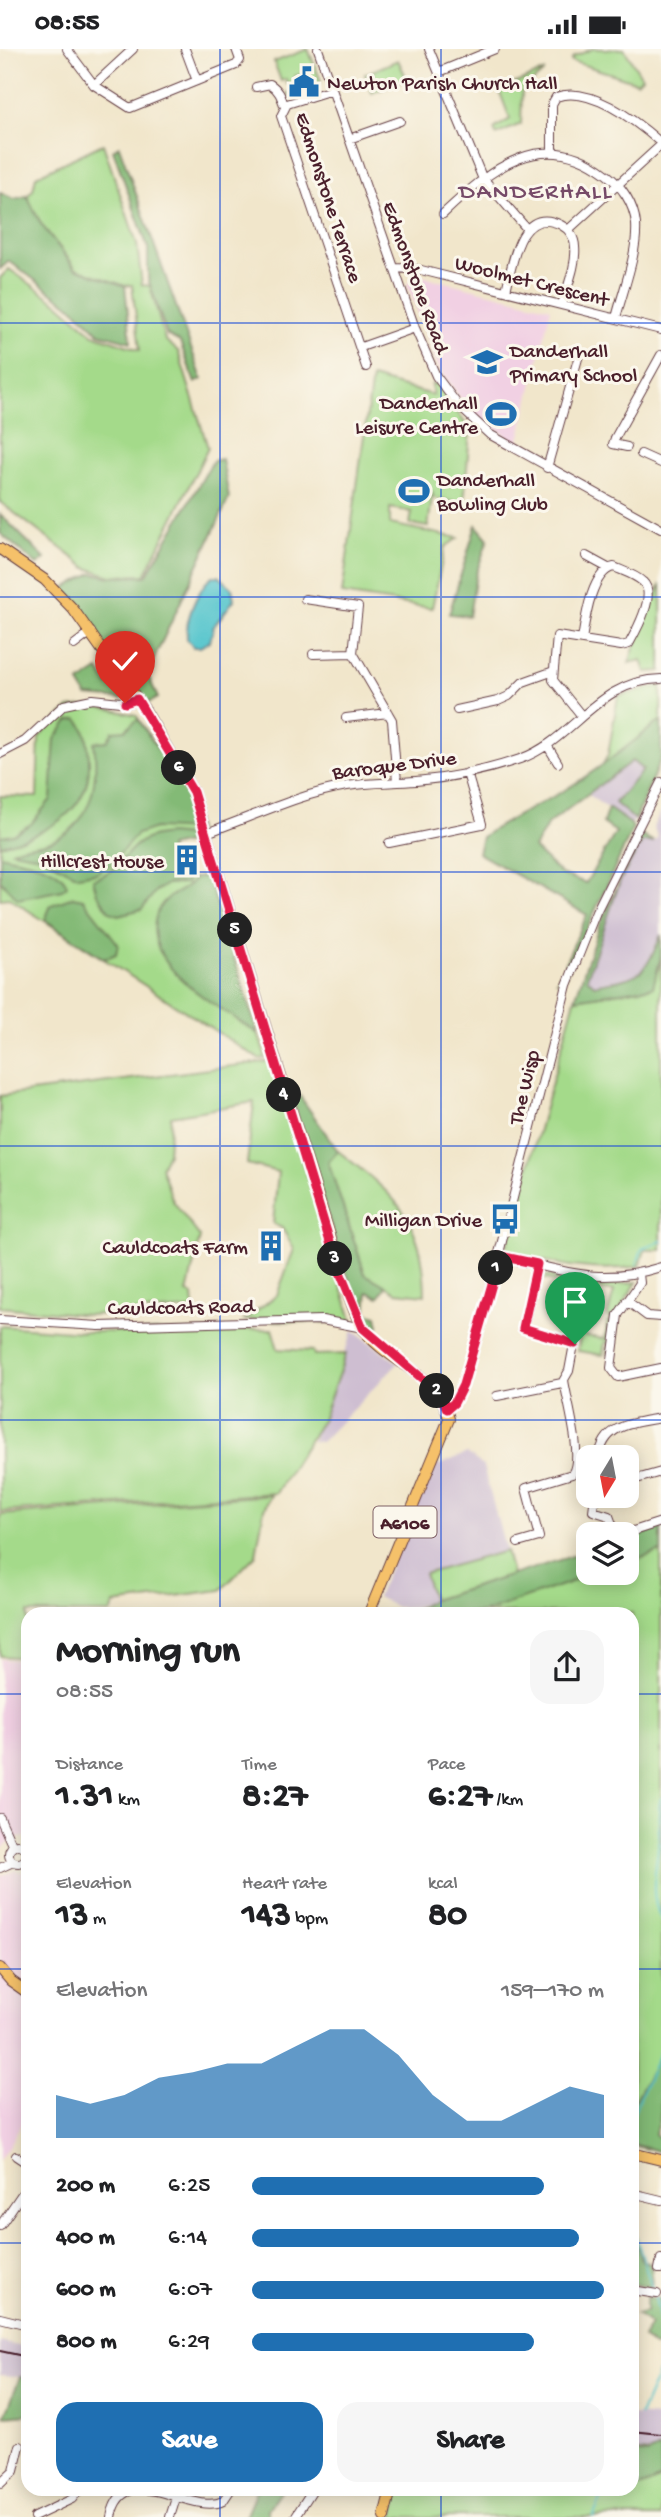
<!DOCTYPE html>
<meta charset="utf-8">
<style>
body{margin:0;font-family:"Gochi Hand",sans-serif;background:#f6f6f6;color:#202124;height:100vh;display:flex;flex-direction:column;font-size:26px;white-space:nowrap}
*{box-sizing:border-box;margin:0}
p{font-size:23px;color:#757577}
.icon{flex:none;width:38px;height:38px;fill:none;stroke:currentColor;stroke-width:2;stroke-linecap:round;stroke-linejoin:round}
.map{position:relative;flex:1;overflow:hidden}
.details{position:absolute;left:21px;top:1558px;width:618px;height:889px;display:flex;flex-direction:column;background:#fff;border-radius:21px;box-shadow:0 4px 18px #0003}
.details>*{flex:none}
.needle{width:46px;rotate:190deg}
.buttons{position:absolute;left:576px;top:1396px;display:grid;gap:14px}
.buttons a{display:grid;place-items:center;width:63px;height:63px;border-radius:14px;background:#fff;box-shadow:0 4px 18px #0003;font-size:35px}
.pin{position:absolute;display:grid;place-items:center;width:60px;height:60px;color:#fff;margin:-72px -30px;border-radius:50% 50% 50% 0;rotate:-45deg;box-shadow:0 0 7px #0007}
.pin .icon{rotate:45deg}
.km{position:absolute;width:35px;height:35px;margin:-18px;border-radius:50%;background:#222;color:#fff;font-size:19px;line-height:35px;text-align:center}
.round{display:grid;place-items:center;flex:none;width:74px;height:74px;border-radius:21px;background:#f6f6f6}
.overview{display:flex;align-items:center;justify-content:space-between;height:119px;padding:0 35px}
h1{font-size:38px;font-weight:800;line-height:52px}
.figures{display:grid;grid-template-columns:repeat(3,1fr);gap:10px;height:119px;padding:7px 35px}
.figures div{display:grid;align-content:center}
.figures b{font-size:35px;font-weight:800}
.figures small{font-size:19px;font-weight:400}
.figures p{font-size:19px}
.chart{height:196px;padding:14px 35px}
.chart p{display:flex;justify-content:space-between}
.chart svg{width:100%;height:126px;margin-top:7px;fill:#1f6fb2;opacity:.7}
.primary-button{display:flex;gap:14px;margin-top:auto;padding:14px 35px}
.primary-button a{flex:1;height:80px;border-radius:21px;background:#1f6fb2;color:#fff;font-size:28px;font-weight:800;line-height:80px;text-align:center}
.primary-button a+a{background:#f6f6f6;color:#202124}
ul{padding:0 35px;list-style:none;font-size:23px}
li{display:grid;grid-template-columns:112px 84px 1fr;align-items:center;height:52px}
li i{height:18px;border-radius:9px;background:#1f6fb2}
.status{display:flex;justify-content:space-between;align-items:center;height:49px;padding:0 35px;background:#fff;direction:ltr}
.status svg{height:19px;fill:currentColor}
.map>svg:first-child{display:block}
.built{fill:#f1d0e3}
.industrial{fill:#cebed1}
.green{fill:#a4da8a;stroke:#777c5a;stroke-width:2}
.forest{fill:#83ba76;stroke:#666c50;stroke-width:2}
.water{fill:#59c6cd;stroke:#52727c;stroke-width:2}
.lines{fill:none;stroke-linecap:round;stroke-linejoin:round}
.stream{stroke:#59c6cd;stroke-width:2}
.minor-casing{stroke:#633d43;stroke-width:10}
.major-casing{stroke:#633d43;stroke-width:12}
.minor{stroke:#fff;stroke-width:8}
.major{stroke:#f5c16b;stroke-width:10}
.rail{stroke:#4a1f2b;stroke-width:2}
.route-casing{stroke:#fff;stroke-width:14}
.route{stroke:#e11d48;stroke-width:9}
.grid{fill:none;stroke:#1d4ed8;stroke-width:2;stroke-opacity:0.55}
.labels{text-anchor:middle;stroke-width:6;stroke-linejoin:round;paint-order:stroke}
.shield{fill:#fbf7ec;stroke:#7f6065;stroke-width:2}
.shield-label{font-size:19px;font-weight:bold;fill:#4a1f2b}
.poi-label{font-size:21px;fill:#4a1f2b;stroke:#fbf7ec;text-anchor:end}
.street-label{font-size:21px;fill:#4a1f2b;stroke:#fbf7ec}
.quarter-label{font-size:24px;letter-spacing:2px;fill:#764a68;stroke:#fbf7ec}
</style>
<div class="status"><b>08:55</b><svg viewBox="0 0 49 12"><path d="M0 12V9h3v3zM5 12V6h3v6zM10 12V3h3v9zM15 12V0h3v12zM26 1h20v11H26zM47 4h2v5h-2z"/></svg></div>
<div class="map">
<svg width="661" height="2468" viewBox="0 0 661 2468">
<rect width="100%" height="100%" fill="#fbf7ec"/>
<filter id="ink" filterUnits="userSpaceOnUse"><feTurbulence type="fractalNoise" baseFrequency=".0143" numOctaves="2"/><feDisplacementMap in="SourceGraphic" scale="14" xChannelSelector="R" yChannelSelector="G"/><feConvolveMatrix kernelMatrix="1 2 1 2 8 2 1 2 1" color-interpolation-filters="sRGB"/></filter>
<filter id="wash" filterUnits="userSpaceOnUse"><feTurbulence type="fractalNoise" baseFrequency=".00686" numOctaves="4" result="noise"/><feDisplacementMap in="SourceGraphic" scale="28" xChannelSelector="R" yChannelSelector="G"/><feGaussianBlur stdDeviation="1.57" result="paint"/><feColorMatrix in="noise" values="0 0 0 0 0 0 0 0 0 0 0 0 0 0 0 0 0 1.4 0 .05"/><feComposite in="paint" operator="in"/></filter>
<g filter="url(#wash)">
<rect width="100%" height="100%" fill="#f1e6cb"/>
<!-- built -->
<path class="built" d="M417,226l134,33 -33,136 -51,-37 -28,-38 -32,-85z
M0,1610l28,2v176l-12,1 -16,11z
M14,1822l14,2v239l-28,49v-285z"/>
<!-- industrial -->
<path class="industrial" d="M632,712l11,8 -28,34 20,17 -4,4 -43,-29z
M661,763v123l-17,35 -6,6 -44,9 -7,-7 33,-97 23,-40 11,1 4,-5 -5,-10z
M353,1281l45,33 -77,79 -9,-1z
M467,1404l16,13 23,85 -82,23 9,26 -19,7h-18l-19,-10 56,-133 7,1z
M0,2293l28,6v29l-28,-2z
M632,2366l29,2v37l-29,-3z"/>
<!-- green -->
<path class="green" d="M308,0l13,32 -5,9 -26,8 -2,-5 27,-8 -3,-8 -3,1 -2,-5 -12,3 1,6 -9,2 -1,-5 -5,2 -7,-19z
M592,0h32l18,28 -5,5 -66,-21 2,-4z
M398,11l9,19 -35,14 -7,-19z
M545,22l-23,20 -1,33 -25,11 -2,-6 16,-10 -11,-29z
M103,95l34,100 5,41 8,1 15,54 13,11 30,97 -63,127 -34,1 -24,-8 -87,-66v-224l9,-9 50,35 34,30 47,16 -8,-65 -7,1 -49,-18 -35,-44 -14,-28 6,-6 3,-14z
M372,329l61,17 -2,-10 6,-2 33,47 -6,74 -31,-6v-7l-5,36 -18,-3 2,-12 -22,-4v16l68,14 -13,9 -13,61 -90,-14z
M661,535v87l-15,1 -4,-12 -13,3 12,-36z
M661,636v35l-59,46 6,-11 10,-59z
M92,656l44,10 53,82 10,44 -30,6 5,32 34,-3 58,182 -7,1 -250,-161 -9,1v-103l37,1 2,-60 30,-29z
M661,907v294h-16l-5,16c-49,8 -88,-3 -135,-14l70,-253 77,-12z
M271,1012l82,262 -109,-3 33,-25 17,-46 -12,-21 -9,-4 5,-52 -31,-8 7,-62 -83,14 -3,37 -7,14 12,34 27,36 -13,56 6,2 1,14 -106,6 -88,-8v-211z
M338,1102c56,44 86,66 87,144l-29,-3 -31,-18 -37,-112z
M540,1225l60,12 37,-4 -23,37 -7,-2 7,-26 -32,-2 -43,-12z
M607,1272l5,1 -2,31 -3,2 2,-12 -4,-1 -2,13 -25,-4 2,-16 25,4z
M0,1277l85,6 187,-3 6,20 35,2 1,4 32,-1 -24,66 -46,73 -276,19z
M271,1446l-7,14 -8,46 -35,35 -107,14 -3,9h-83v45l-28,-2v-141z
M506,1502l6,24 -79,25 -9,-26z
M661,1502v542l-15,56 -14,-4v-532h-152l116,-40h30l1,-10z
M632,2402l29,3v63h-268l6,-28h233z"/>
<!-- forest -->
<path class="forest" d="M119,97l83,233 -7,4 -15,-41 -13,-7 -19,-56v-31l-35,-98z
M0,144l14,6 13,-3 14,28 34,44 50,18 6,56 -32,-9 -26,-25 -64,-47 -9,8z
M222,410l7,39 -82,176 11,24 -12,6 -83,-115 29,-16 19,4 35,-1 67,-115z
M0,465l45,45 -8,6 -37,-32z
M476,476l12,14 -12,35 -7,42 -20,-2z
M99,621l9,15 8,-5 9,14 -3,5 -35,-3 -8,-13z
M78,670c10,14 10,24 11,41 3,52 -44,75 -89,85v-9l13,-2 18,-10 20,-25 4,-60 13,-18z
M138,670l51,78 8,33 -42,-2 -18,6 -27,31 -14,8 -18,3 -38,-20 -28,-5c9,-7 25,-5 36,-9 44,-14 51,-60 46,-100l13,-1 6,-10 12,-1z
M661,671v38l-26,62 -20,-17 28,-33 -11,-9 -84,63 -14,24 27,26 25,9 30,-51 -13,-9 5,-15 23,16 2,4 -70,153h-6l30,-66 -109,-62 4,-16c27,-19 54,-30 81,-46 35,-21 66,-46 98,-71z
M170,785l18,2v7l-19,4 5,32 14,-1 -2,5 -19,1 -12,8 -13,17 -23,6 -9,-3 -13,-18 -4,-15c38,-11 28,-42 77,-45z
M641,786l13,7h-12l-22,39 -33,97 7,7c45,-9 49,-5 67,-50v21l-8,31 -78,12 24,-73z
M0,806c19,5 61,9 67,31l-5,4 -44,9 -18,-19z
M208,827l50,158c-35,-26 -120,-66 -101,-121 8,-21 28,-19 39,-36z
M73,848l10,2 35,45 -2,10 -12,5 -59,-39 6,-15z
M295,1040l43,62 -10,11 37,112 21,12 -7,11 -11,-5 -2,21 11,3 2,10 -5,6 -10,-12 -22,-58 -51,-167z
M661,1479v23l-34,12v-24z
M588,1502v22h9l-115,40h-74l25,-13z
M661,2004v60l-6,21 6,5v13l-29,-8v-44l4,-1z
M632,2177l10,35 9,3 2,19 -5,4 -16,-3z
M646,2248l15,2v47l-8,1 -10,-9 8,-14 -15,-10 10,-3z
M20,2328h8v37l-23,2z
M661,2399v30l-33,14 -3,-3h7v-37l15,2z
M257,2440h25l-14,20 1,8h-24z"/>
<!-- water -->
<path class="water" d="M212,527h7l13,12 2,12 -20,26 -4,15 -10,6h-7l-6,-8c-2,-21 10,-48 25,-63z"/>
<g class="lines">
<!-- stream -->
<path class="stream" d="M637,1215l5,-15 19,-8
M661,1749c-4,13 -1,26 -2,39 -1,30 -12,53 2,82
M632,2067l29,-67
M632,2174l20,65
M655,2248l6,27
M640,2366l21,-48
M593,2468l13,-28"/>
</g>
</g>
<g filter="url(#ink)">
<g class="lines">
<!-- minor casing -->
<g class="minor-casing">
<path id="minor" d="M67,0l27,36 36,23 106,-43 4,-5 -4,-11
M185,0l12,32
M318,0l97,279 21,48 21,28 32,30 172,95
M429,0l53,128 45,52
M439,23l56,-23
M94,36l39,-36
M256,38l14,-3c9,6 11,12 14,21
M332,41l-45,14 -6,12 85,251
M349,90l51,-18
M552,104v-49l4,-7c34,-12 81,25 105,46
M443,165c48,-45 99,-89 163,-40 16,12 28,30 30,50 2,29 -13,66 -20,94
M568,181l93,-85
M394,219l23,1 244,61
M506,242c6,-25 13,-87 55,-66 8,4 14,13 14,22 2,17 -8,40 -13,58
M361,298l54,-19
M627,398l-14,-3 2,-6 46,-83
M641,405l20,9
M547,419l32,-113
M586,507l22,12
M305,550l53,8 -5,46 39,67 5,62
M74,596l17,-13
M313,605l40,-1
M457,661l41,-9 11,-5 14,-14 28,-10
M581,666l-28,-35 4,-44 64,10 8,-2c7,-13 28,-49 14,-62 -7,-7 -20,-11 -29,-15 -23,4 -29,54 -32,73
M346,669l42,-5
M547,696l11,18
M0,705l25,-13 39,-36 28,-6 38,4 7,-4
M206,784c46,-16 93,-39 141,-47 23,-4 46,-3 69,-5 35,-3 71,-11 104,-22 54,-19 77,-79 141,-80
M389,794l93,-19 -15,-51
M500,1207c62,14 97,31 161,11
M537,1215l-14,64 52,16
M639,1225l1,9 -22,32 -7,53 7,9 43,-9
M627,1252l20,15 14,1
M0,1271l99,6 223,-6 41,8
M497,1347l65,-13 7,-12 14,-75
M447,1360l7,-6 9,-18 17,-57 87,-343 29,-73 65,-130
M599,1409c4,-34 34,-35 62,-40
M626,1433l35,-10
M595,1447l-2,15 16,5 7,19
M621,1486l40,-13
M518,1494l21,-6 -13,-49 46,-14c12,-16 -5,-72 -8,-94
M0,1769l13,29
M9 1805a9 9 0 1 1 18 0a9 9 0 1 1-18 0Z
M0,1819l13,-6
M16,2107l12,8
M632,2144l29,7
M0,2177l28,-41
M661,2210l-2,10h2
M632,2241l25,4
M0,2269l28,7
M0,2435l14,-13 6,-25
M34,2468l38,-18 8,-10
M111,2468c12,-61 81,0 112,-16l8,-12
M170,2468l6,-19
M295,2468l18,-28"/>
</g>
<!-- major casing -->
<g class="major-casing">
<path id="major" d="M0,500l45,31 28,29 72,101 48,82 155,502c5,11 8,25 15,35 25,35 77,44 86,90l-80,194
M0,1919l11,13 17,12
M632,2104l29,7
M384,2468l7,-28"/>
</g>
<!-- minor -->
<use href="#minor" class="minor"/>
<!-- major -->
<use href="#major" class="major"/>
<!-- rail -->
<path class="rail" d="M0,2302l28,6
M632,2382l29,3"/>
</g>
</g>
<g class="lines" filter="url(#ink)">
<!-- route casing -->
<g class="route-casing">
<path id="route" d="M125,654l12,-4 56,93 144,473 26,63 75,64 9,17 7,-6 9,-18 37,-129 37,8 -14,64 52,16"/>
</g>
<!-- route -->
<use href="#route" class="route"/>
</g>
<!-- grid -->
<path class="grid" d="M220,0v1564M441,0v1564M0,274h661M0,548h661M0,823h661M0,1097h661M0,1371h661M0,1645h28M632,1645h29M0,1920h28M632,1920h29M0,2194h28M632,2194h29M220,2440v28M441,2440v28"/>
<!-- icons -->
<defs>
<g id="civic-bare" transform="scale(2.415)"><path d="M-.6-6.5H3V-4.5H.6V-3L4-1V1h2V6H-6V1h2V-1L-.6-3ZM-1.2 2.5V6h2.4V2.5Z" fill="#1f6fb2" stroke="#fbf7ec" stroke-width="2.5" paint-order="stroke"/></g>
<g id="school-bare" transform="scale(2.415)"><path d="M0-5L7-2L0 1L-7-2ZM-4 1L0 2.5L4 1V4Q0 6-4 4Z" fill="#1f6fb2" stroke="#fbf7ec" stroke-width="2.5" paint-order="stroke"/></g>
<g id="stadium-bare" transform="scale(2.415)"><path d="M0-5a6.5 5 0 1 0 0 10a6.5 5 0 1 0 0-10ZM-3.5-1.8h7v3.6h-7Z" fill="#1f6fb2" stroke="#fbf7ec" stroke-width="2.5" paint-order="stroke"/></g>
<g id="building-bare" transform="scale(2.415)"><path d="M-4-6H4V6H1V3H-1V6H-4ZM-2.5-4.3h1.7v1.8h-1.7ZM.8-4.3h1.7v1.8H.8ZM-2.5-1h1.7V.8h-1.7ZM.8-1h1.7V.8H.8Z" fill="#1f6fb2" stroke="#fbf7ec" stroke-width="2.5" paint-order="stroke"/></g>
<g id="bus-bare" transform="scale(2.415)"><path d="M-5-6H5V4H4V6H2V4H-2V6H-4V4H-5ZM-3.5-4V0h7V-4ZM-3.5 1.2v1.5H-2V1.2ZM2 1.2v1.5H3.5V1.2Z" fill="#1f6fb2" stroke="#fbf7ec" stroke-width="2.5" paint-order="stroke"/></g>
</defs>
<g fill-rule="evenodd">
<use href="#civic-bare" x="304" y="33"/>
<use href="#school-bare" x="487" y="313"/>
<use href="#stadium-bare" x="501" y="365"/>
<use href="#stadium-bare" x="414" y="442"/>
<use href="#building-bare" x="187" y="811"/>
<use href="#bus-bare" x="505" y="1170"/>
<use href="#building-bare" x="271" y="1197"/>
</g>
<g class="labels">
<!-- shield labels -->
<rect class="shield" x="373.5" y="1457.5" width="63" height="31" rx="5"/>
<g class="shield-label">
<text x="405" y="1480">A6106</text>
</g>
<!-- poi labels -->
<g class="poi-label">
<text x="327" y="40" text-anchor="start">Newton Parish Church Hall</text>
<text x="510" y="308" text-anchor="start">Danderhall<tspan x="510" dy="24">Primary School</tspan></text>
<text x="478" y="360">Danderhall<tspan x="478" dy="24">Leisure Centre</tspan></text>
<text x="437" y="437" text-anchor="start">Danderhall<tspan x="437" dy="24">Bowling Club</tspan></text>
<text x="164" y="818">Hillcrest House</text>
<text x="482" y="1177">Milligan Drive</text>
<text x="248" y="1204">Cauldcoats Farm</text>
</g>
<!-- street labels -->
<g class="street-label">
<text transform="translate(330 148) rotate(72)" y="7">Edmonstone Terrace</text>
<text transform="translate(417 228) rotate(70)" y="7">Edmonstone Road</text>
<text transform="translate(532 231) rotate(14)" y="7">Woolmet Crescent</text>
<text transform="translate(394 715) rotate(-7)" y="7">Baroque Drive</text>
<text transform="translate(523 1038) rotate(-76)" y="7">The Wisp</text>
<text transform="translate(181 1257) rotate(-1)" y="7">Cauldcoats Road</text>
</g>
<!-- quarter labels -->
<g class="quarter-label">
<text x="536" y="149">DANDERHALL</text>
</g>
</g>
</svg>
<div class="buttons">
<a><svg class="needle" viewBox="-14 -14 28 28"><path d="M0-13l5 13h-10z" fill="#e53935"/><path d="M0 13l5-13h-10z" fill="#757577"/></svg></a>
<a><svg class="icon" aria-label="layers" viewBox="0 0 24 24"><path d="M12 4l9 5-9 5-9-5zM3 14l9 5 9-5"/></svg></a>
</div>
<div class="pin" style="left:575px;top:1295px;background:#1e9e55"><svg class="icon" aria-label="arrive" viewBox="0 0 24 24"><path d="M6 21V4h12l-3 4 3 4H6"/></svg></div>
<div class="pin" style="left:125px;top:654px;background:#d93025"><svg class="icon" aria-label="check" viewBox="0 0 24 24"><path d="M5 12l5 5 9-10"/></svg></div>
<b class="km" style="left:496px;top:1219px">1</b>
<b class="km" style="left:437px;top:1342px">2</b>
<b class="km" style="left:335px;top:1210px">3</b>
<b class="km" style="left:284px;top:1046px">4</b>
<b class="km" style="left:235px;top:881px">5</b>
<b class="km" style="left:179px;top:719px">6</b>
<section class="details">
<div class="overview"><div><h1>Morning run</h1><p>08:55</p></div><a class="round"><svg class="icon" aria-label="share" viewBox="0 0 24 24"><path d="M12 15V3M7 8l5-5 5 5M5 13v7h14v-7"/></svg></a></div>
<div class="figures">
<div><p>Distance</p><b>1.31<small> km</small></b></div>
<div><p>Time</p><b>8:27</b></div>
<div><p>Pace</p><b>6:27<small> /km</small></b></div>
</div>
<div class="figures">
<div><p>Elevation</p><b>13<small> m</small></b></div>
<div><p>Heart rate</p><b>143<small> bpm</small></b></div>
<div><p>kcal</p><b>80</b></div>
</div>
<div class="chart"><p><span>Elevation</span>159–170 m</p>
<svg viewBox="0 0 160 44" preserveAspectRatio="none"><path d="M0 44V29L10 32L20 29L30 23L40 21L50 18L60 18L70 12L80 6L90 6L100 15L110 29L120 38L130 38L140 32L150 26L160 29V44z"/></svg>
</div>
<ul>
<li><b>200 m</b>6:25<i style="width:83%"></i></li>
<li><b>400 m</b>6:14<i style="width:93%"></i></li>
<li><b>600 m</b>6:07<i style="width:100%"></i></li>
<li><b>800 m</b>6:29<i style="width:80%"></i></li>
</ul>
<div class="primary-button"><a>Save</a><a>Share</a></div>
</section>
</div>
